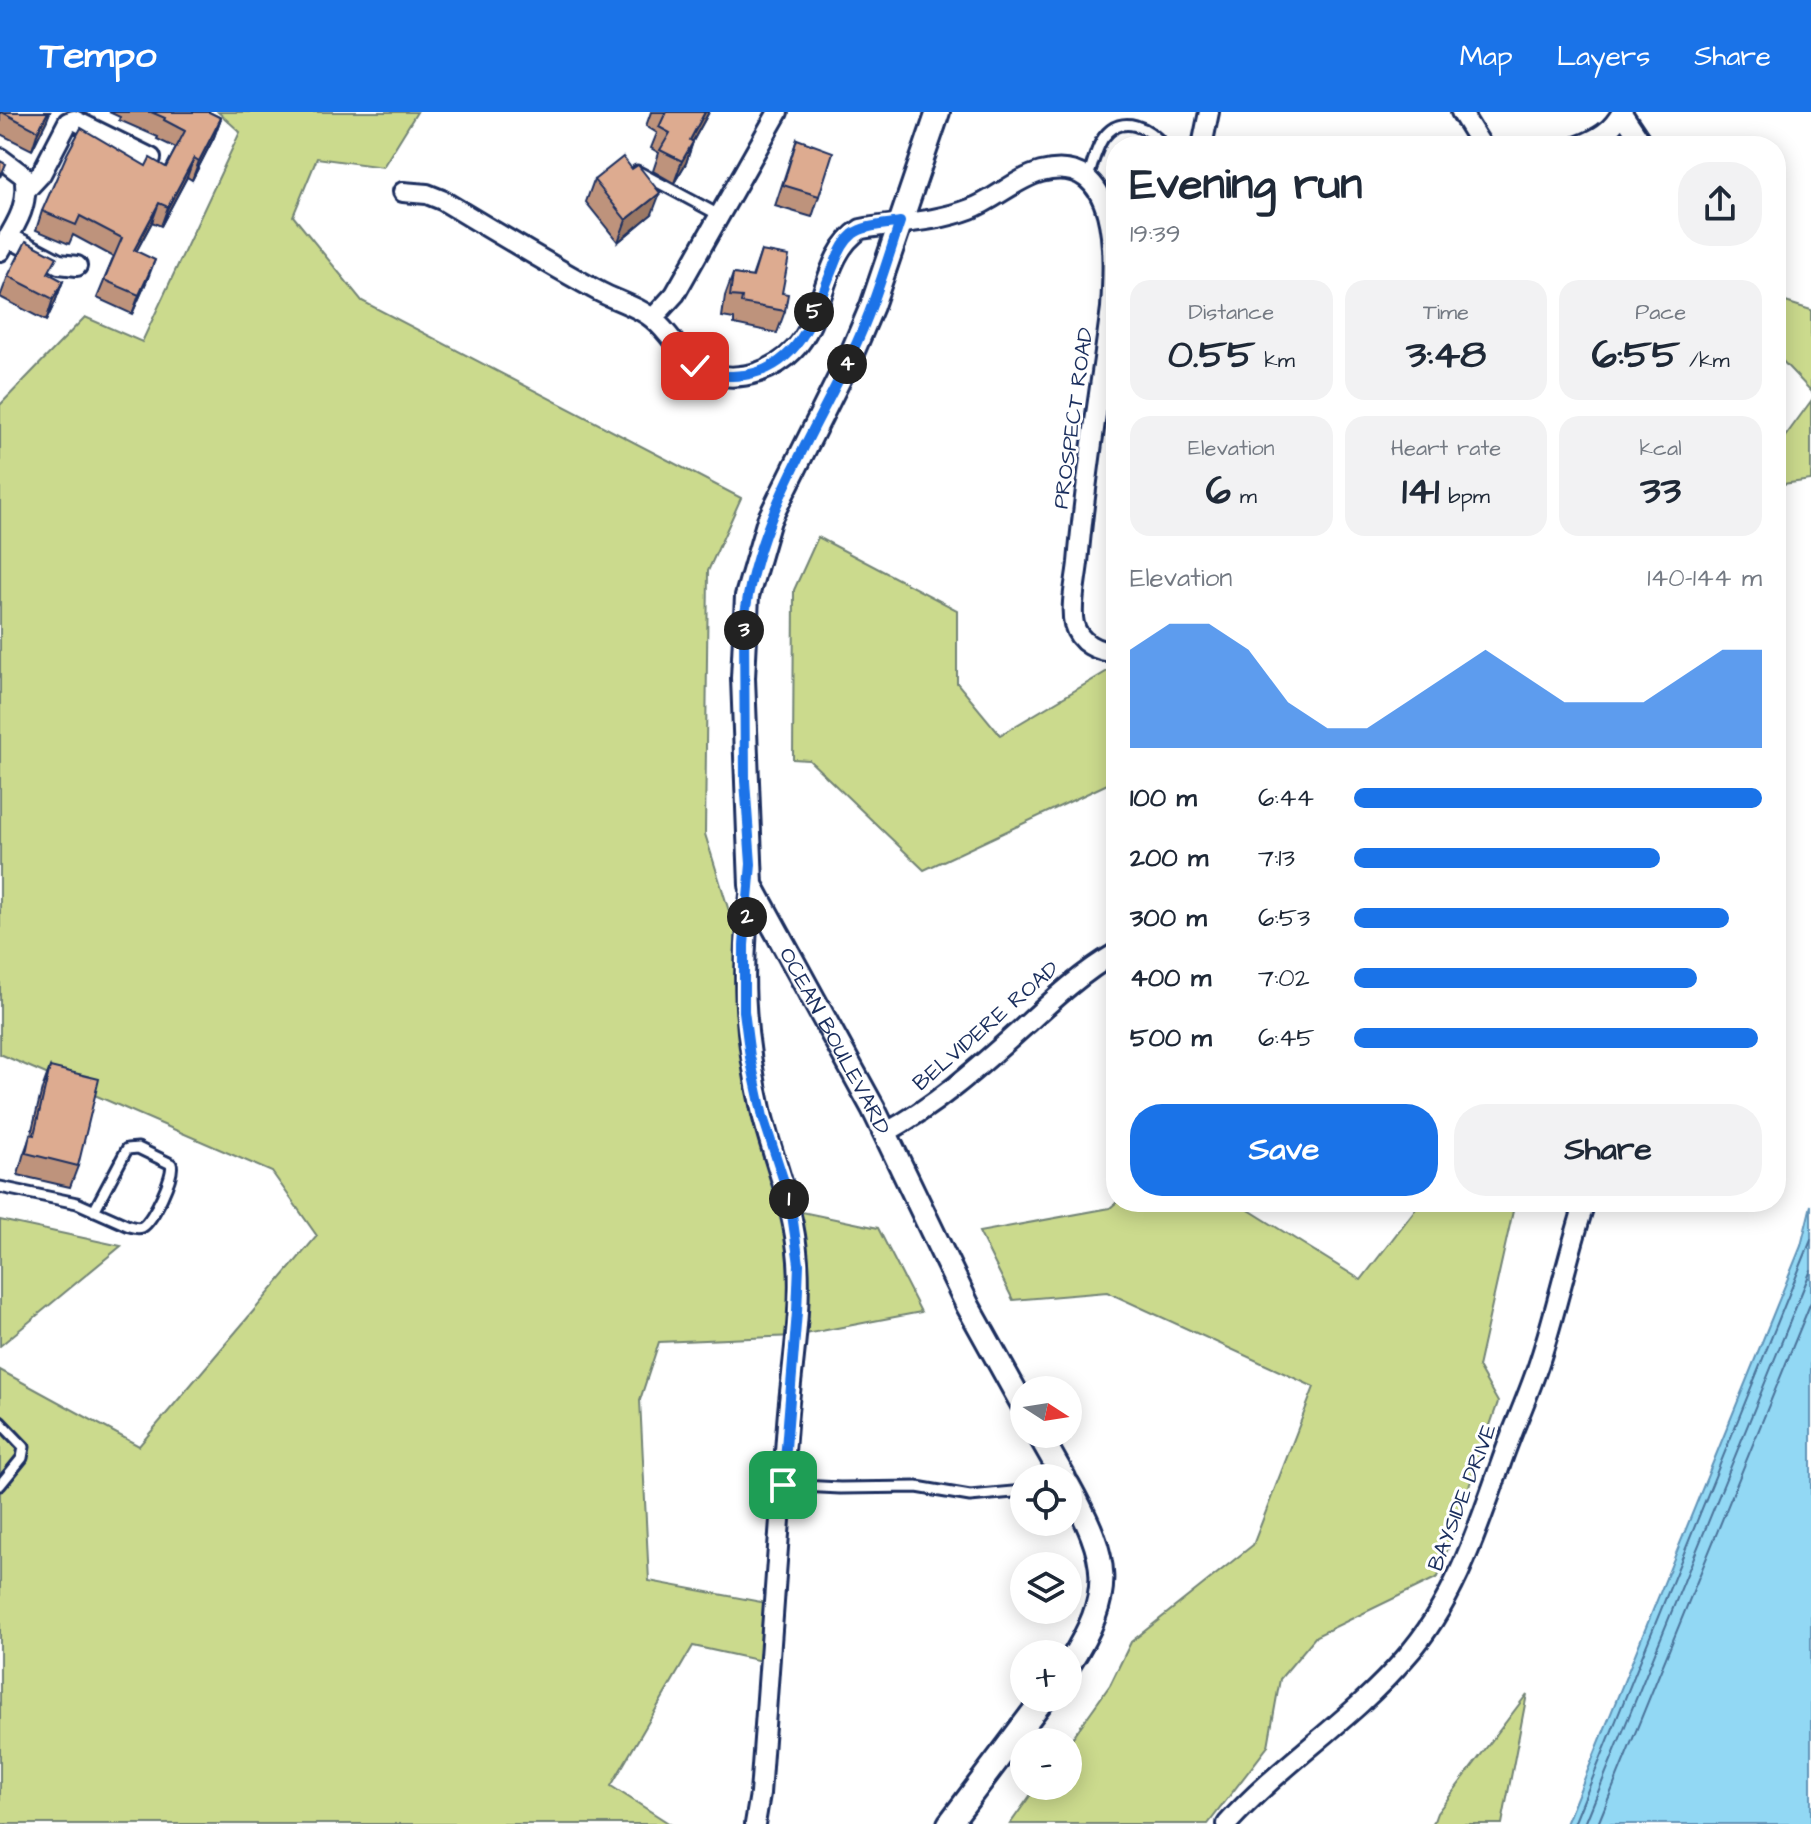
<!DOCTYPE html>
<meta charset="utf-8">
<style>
body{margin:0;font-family:"Architects Daughter",sans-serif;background:#f2f2f3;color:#1f2937;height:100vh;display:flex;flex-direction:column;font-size:30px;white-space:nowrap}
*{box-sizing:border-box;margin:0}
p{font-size:26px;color:#747a83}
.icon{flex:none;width:44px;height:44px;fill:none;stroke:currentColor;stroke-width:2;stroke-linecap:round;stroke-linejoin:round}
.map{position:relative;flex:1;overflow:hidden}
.panel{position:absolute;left:1106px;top:24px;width:680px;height:1076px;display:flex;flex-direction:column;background:#fff;border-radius:32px;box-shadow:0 4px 20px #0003}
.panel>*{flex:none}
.needle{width:52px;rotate:102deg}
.tools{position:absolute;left:1010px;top:1264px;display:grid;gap:16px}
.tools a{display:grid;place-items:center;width:72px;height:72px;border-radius:50%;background:#fff;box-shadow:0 4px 20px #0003;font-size:40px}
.pin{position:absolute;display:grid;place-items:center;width:68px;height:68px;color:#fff;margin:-34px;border-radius:16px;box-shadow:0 4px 12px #0006}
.km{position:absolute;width:40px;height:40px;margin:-20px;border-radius:50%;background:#222;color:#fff;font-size:22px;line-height:40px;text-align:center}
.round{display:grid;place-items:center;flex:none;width:84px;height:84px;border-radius:32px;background:#f2f2f3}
.headline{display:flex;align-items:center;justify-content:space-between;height:136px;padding:0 24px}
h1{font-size:44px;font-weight:700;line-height:60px}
.figures{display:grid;grid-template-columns:repeat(3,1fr);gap:12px;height:136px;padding:8px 24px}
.figures div{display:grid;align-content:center;border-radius:20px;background:#f2f2f3;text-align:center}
.figures b{font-size:40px;font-weight:700}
.figures small{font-size:22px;font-weight:400}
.figures p{font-size:22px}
.chart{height:224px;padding:16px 24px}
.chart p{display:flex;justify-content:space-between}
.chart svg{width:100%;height:144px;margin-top:8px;fill:#1a73e8;opacity:.7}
.action{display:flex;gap:16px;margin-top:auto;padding:16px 24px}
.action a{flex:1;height:92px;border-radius:32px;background:#1a73e8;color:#fff;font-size:32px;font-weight:700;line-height:92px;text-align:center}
.action a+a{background:#f2f2f3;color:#1f2937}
ul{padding:0 24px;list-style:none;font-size:26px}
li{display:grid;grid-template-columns:128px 96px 1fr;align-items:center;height:60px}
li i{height:20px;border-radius:10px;background:#1a73e8}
header{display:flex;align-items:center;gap:48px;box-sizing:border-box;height:112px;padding:0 40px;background:#1a73e8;color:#fff}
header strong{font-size:38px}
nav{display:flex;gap:44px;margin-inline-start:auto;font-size:28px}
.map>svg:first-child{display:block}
.green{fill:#cbda8d;stroke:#738476;stroke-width:2}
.water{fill:#92d8f4;stroke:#6294b8;stroke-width:2}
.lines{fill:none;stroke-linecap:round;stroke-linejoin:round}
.shore{stroke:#4b739a;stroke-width:2}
.service-casing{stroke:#1b2f5e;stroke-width:15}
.minor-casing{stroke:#1b2f5e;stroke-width:24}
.tertiary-casing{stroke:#1b2f5e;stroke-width:28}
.service{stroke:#fff;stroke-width:9}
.minor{stroke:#fff;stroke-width:18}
.tertiary{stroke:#fff;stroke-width:22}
.wall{fill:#be937c;stroke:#1b2f5e;stroke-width:2}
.shaded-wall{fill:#9b7865;stroke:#1b2f5e;stroke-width:2}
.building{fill:#ddab90;stroke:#1b2f5e;stroke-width:2}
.route-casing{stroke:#fff;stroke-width:16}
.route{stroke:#1a73e8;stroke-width:10}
.labels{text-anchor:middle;stroke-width:6;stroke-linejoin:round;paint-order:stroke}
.street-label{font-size:22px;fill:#1b2f5e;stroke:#fff}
</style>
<header>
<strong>Tempo</strong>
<nav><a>Map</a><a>Layers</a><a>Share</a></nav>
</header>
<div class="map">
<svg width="1811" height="1712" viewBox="0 0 1811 1712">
<rect width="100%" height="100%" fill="#fff"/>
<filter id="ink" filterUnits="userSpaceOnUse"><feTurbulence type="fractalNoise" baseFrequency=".0125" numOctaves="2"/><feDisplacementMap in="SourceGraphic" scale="16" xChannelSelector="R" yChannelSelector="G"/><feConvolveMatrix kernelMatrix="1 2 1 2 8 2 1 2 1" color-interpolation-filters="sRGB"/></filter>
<g filter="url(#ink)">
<!-- green -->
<path class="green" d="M218,0h199l-34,55 -66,-9 -24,58 69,85 379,197 -33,73 -3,263 41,132v85l51,160 81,17 43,84 -126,24 -136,6 -19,58 9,181 133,25 -2,59 -87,-19 -82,140 59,38h-670v-454l139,76 178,-210 -45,-64 -272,-118v-649l85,-88 57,25 98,-210z
M1776,187l35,11v81l-35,-37z
M1811,289v79l-35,5v-36z
M818,425l139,73v73l43,52 116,-69v114l-192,90 -115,-110 -16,-1 1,-169z
M1117,1090h119l125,78 60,-78h94l-37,165 20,35 -60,175 -122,59 -36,43 -12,67 -60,78h-198l27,-38h31v-42l42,-59 21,-43 122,-97 61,-158 -207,-95 -94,8 -34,-68 131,-24z
M0,1108l121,26 -121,100z
M1527,1582l-25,130h-69l4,-11z"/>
<!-- water -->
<path class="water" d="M1811,1093v619h-245l235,-578z"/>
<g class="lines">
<!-- shore -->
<path class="shore" d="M1574,1712l237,-584
M1585,1712l226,-554
M1598,1712l213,-522"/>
<!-- service casing -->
<g class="service-casing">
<path id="service" d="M637,59l82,44
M1087,68c5,-13 9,-33 17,-43 18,-24 46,-9 60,9
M0,1075l77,16 52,23c5,1 8,3 13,1 11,-6 33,-53 29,-63l-33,-16 -11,1 -33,62
M0,1310l24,25 -2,11 -22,27
M783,1373l57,3 77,-1 53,9 54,-5"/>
</g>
<!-- minor casing -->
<g class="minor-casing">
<path id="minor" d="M1461,0l21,34
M1622,1l22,33
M1202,34l7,-34
M1579,34c20,-8 33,-15 43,-34
M0,46l24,18c6,30 -9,50 -24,75
M27,77l14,-15 27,-52 6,-2 77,38
M403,80l24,2 15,6c52,31 104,63 158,92 17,9 40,15 54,28 23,19 30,48 62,55 28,6 59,-5 78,-25 32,-32 27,-96 67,-121 36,-6 75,-7 109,-20 25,-9 45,-30 71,-37 80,-20 73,87 70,136 -11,85 -26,170 -33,255 -2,18 -8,44 -4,61 5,19 23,28 42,28
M8,125l51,27 18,2
M653,206l22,-24 103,-182
M751,773c-10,85 -8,146 11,229 13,52 32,92 36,147 4,54 -7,109 -11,163 -8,123 -17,246 -27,370l-5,30
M885,1021c54,-29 98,-70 143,-110 28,-26 55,-51 88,-70
M1227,1712c55,-61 125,-104 178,-166 49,-55 72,-127 96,-195 12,-35 28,-68 39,-103 17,-52 28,-106 45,-158"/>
</g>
<!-- tertiary casing -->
<g class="tertiary-casing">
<g id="tertiary">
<path id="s1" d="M938,0l-66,194 -20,47 -83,167 -22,76 -4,82 8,207 122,223 95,198 56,101"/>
<path d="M1039,1322l25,44"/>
<path d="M1068,1373c42,76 47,107 0,181"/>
<path d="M949,1712l95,-126"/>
</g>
</g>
<!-- service -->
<use href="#service" class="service"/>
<!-- minor -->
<use href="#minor" class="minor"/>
<!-- tertiary -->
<use href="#tertiary" class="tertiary"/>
</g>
<!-- wall -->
<path class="wall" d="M0,0h50l-18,38 -32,-16z
M109,0h100l12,6 -7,19 -22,43 -5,-3 -26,49 -9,-4 -16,29 12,27 -16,36 -35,-16 17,-41 -41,-22 -4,9 -33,-14 6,-19 104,-45 20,1 10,-19 -19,-9 1,-2 -39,-17 1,-3z
M651,0h58l-16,29 -7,22 -12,20 -21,-12 6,-18 -8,-5 6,-15 -11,-7z
M797,27l22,57 -7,21 -37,-11z
M594,68l58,34 -34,28 -32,-40z
M761,139l21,42 3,18 -8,22 -43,-9v-5l-12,-2 3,-21 8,-22 19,3z
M8,164l55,5 -8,21 -9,19 -46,-24z
M50,955l28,99 -8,21 -52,-12 5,-19 8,-22 11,-45z"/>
<!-- shaded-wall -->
<path class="shaded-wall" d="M48,0h2l-3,8 -15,30 6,-19z
M705,0h4l-27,49 8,-21z
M221,6l-7,19 -22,43 7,-19z
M693,30l-7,21 -12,20 8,-22z
M194,46l-7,19 -26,49 7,-19z
M660,81l-8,21 -34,28 8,-22z
M159,91l-7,19 -25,47 7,-19z
M155,148l-7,18 -16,36 7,-19z
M63,169l-8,21 -9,19 7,-22z"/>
<!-- building -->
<path class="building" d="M2,0h46l-10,19z
M151,0h58l12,6 -22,43 -5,-3 -26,49 -9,-4 -25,47 21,10 -16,35 -35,-15 18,-42 -42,-22 -4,9 -34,-14 25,-57 14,-26 65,38 4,-8 16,9 19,-36 -21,-11 1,-2z
M666,0h39l-15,28 3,2 -11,19 -22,-11 10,-17 -11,-6z
M797,27l36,13 -14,44 -36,-11z
M623,45l9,12 6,-4 22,28 -34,27 -32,-40z
M0,49l6,3 -6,13z
M26,129l31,16 -9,16 15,8 -10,18 -45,-23z
M761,139l28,5 -7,37 6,1 -3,17 -44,-8 1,-6 -12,-1 3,-22 20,3z
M50,955l49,12 -21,87 -52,-13 4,-19 4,1z"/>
</g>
<g class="lines" filter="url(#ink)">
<!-- route casing -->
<g class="route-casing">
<path id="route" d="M695,254c21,10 36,13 59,7 50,-13 62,-65 80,-108 4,-11 9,-23 19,-31 12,-9 32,-9 47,-12 -15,45 -28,90 -49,133 -42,87 -96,169 -107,267l1,159 6,83 -7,81v66l6,46 13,60 27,83 9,64 -2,48 -14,173"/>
</g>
<!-- route -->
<use href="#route" class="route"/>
</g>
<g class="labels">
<!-- street labels -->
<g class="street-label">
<text transform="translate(1072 306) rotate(-82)" y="8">PROSPECT ROAD</text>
<text transform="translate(985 913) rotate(-41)" y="8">BELVIDERE ROAD</text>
<text dy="8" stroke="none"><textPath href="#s1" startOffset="988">OCEAN BOULEVARD</textPath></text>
<text transform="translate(1461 1385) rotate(-69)" y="8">BAYSIDE DRIVE</text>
</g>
</g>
</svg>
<div class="tools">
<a><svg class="needle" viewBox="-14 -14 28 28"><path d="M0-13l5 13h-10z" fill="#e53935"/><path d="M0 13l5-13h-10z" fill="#747a83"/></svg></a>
<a><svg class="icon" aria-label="locate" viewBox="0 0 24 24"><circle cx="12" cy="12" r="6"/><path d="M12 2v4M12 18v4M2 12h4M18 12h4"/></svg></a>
<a><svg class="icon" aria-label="layers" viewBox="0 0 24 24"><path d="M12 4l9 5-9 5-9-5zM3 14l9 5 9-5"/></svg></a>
<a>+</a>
<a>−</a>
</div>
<div class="pin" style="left:783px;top:1373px;background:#1e9e55"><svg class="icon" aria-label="arrive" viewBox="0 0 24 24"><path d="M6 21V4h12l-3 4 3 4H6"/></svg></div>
<div class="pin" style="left:695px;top:254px;background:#d93025"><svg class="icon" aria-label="check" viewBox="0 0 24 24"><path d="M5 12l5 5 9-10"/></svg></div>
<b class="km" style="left:789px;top:1087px">1</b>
<b class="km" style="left:747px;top:805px">2</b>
<b class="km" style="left:744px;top:518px">3</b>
<b class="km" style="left:847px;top:252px">4</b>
<b class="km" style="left:814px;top:200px">5</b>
<section class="panel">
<div class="headline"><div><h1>Evening run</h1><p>19:39</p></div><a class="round"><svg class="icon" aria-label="share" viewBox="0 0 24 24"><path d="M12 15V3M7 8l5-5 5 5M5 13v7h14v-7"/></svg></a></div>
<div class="figures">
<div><p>Distance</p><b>0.55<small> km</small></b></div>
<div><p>Time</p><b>3:48</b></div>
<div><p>Pace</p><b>6:55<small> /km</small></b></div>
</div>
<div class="figures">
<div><p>Elevation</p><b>6<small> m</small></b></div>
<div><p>Heart rate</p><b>141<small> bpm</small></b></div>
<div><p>kcal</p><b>33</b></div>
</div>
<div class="chart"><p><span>Elevation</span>140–144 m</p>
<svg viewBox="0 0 160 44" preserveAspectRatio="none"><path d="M0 44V14L10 6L20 6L30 14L40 30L50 38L60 38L70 30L80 22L90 14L100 22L110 30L120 30L130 30L140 22L150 14L160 14V44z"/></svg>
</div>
<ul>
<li><b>100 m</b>6:44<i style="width:100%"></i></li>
<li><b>200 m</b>7:13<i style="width:75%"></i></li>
<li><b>300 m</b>6:53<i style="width:92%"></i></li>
<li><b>400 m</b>7:02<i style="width:84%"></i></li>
<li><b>500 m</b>6:45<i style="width:99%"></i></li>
</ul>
<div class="action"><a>Save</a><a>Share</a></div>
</section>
</div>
